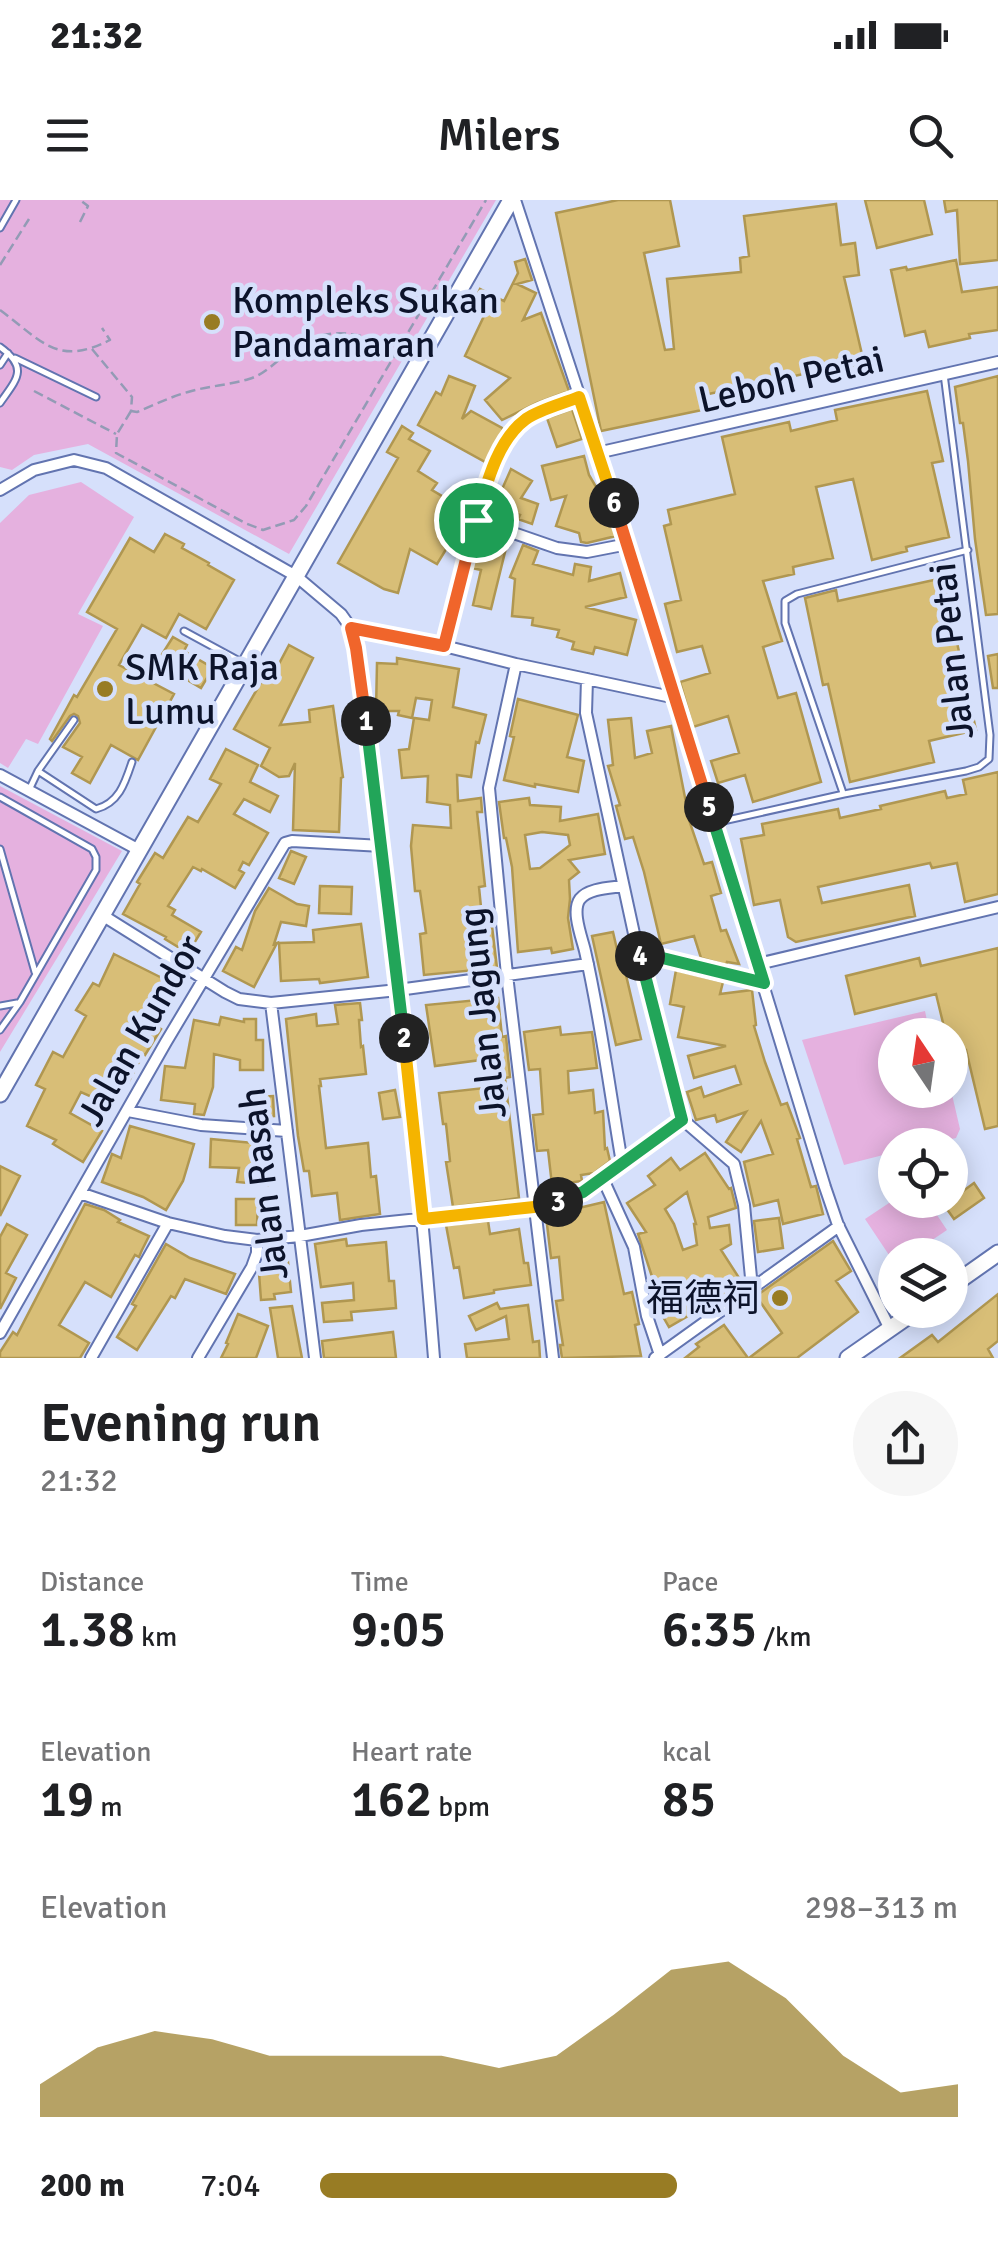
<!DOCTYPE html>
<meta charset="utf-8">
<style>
body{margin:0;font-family:Signika,"Noto Sans SC",sans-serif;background:#f6f6f6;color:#202124;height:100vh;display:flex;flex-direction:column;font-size:38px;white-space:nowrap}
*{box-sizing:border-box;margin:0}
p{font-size:32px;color:#757577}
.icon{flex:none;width:55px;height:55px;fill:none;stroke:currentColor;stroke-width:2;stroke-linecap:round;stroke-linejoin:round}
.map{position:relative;height:1158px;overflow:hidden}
.panel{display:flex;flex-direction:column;background:#fff;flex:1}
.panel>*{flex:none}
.needle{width:65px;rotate:347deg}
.buttons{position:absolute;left:878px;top:818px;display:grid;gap:20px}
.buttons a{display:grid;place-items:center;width:90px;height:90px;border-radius:50%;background:#fff;box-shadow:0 5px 25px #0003;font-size:50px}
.pin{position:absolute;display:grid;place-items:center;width:85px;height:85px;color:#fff;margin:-42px;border:5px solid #fff;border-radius:50%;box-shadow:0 2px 10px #0007}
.km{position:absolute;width:50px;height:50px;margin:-25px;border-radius:50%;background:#222;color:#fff;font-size:28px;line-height:50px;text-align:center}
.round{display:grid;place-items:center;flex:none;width:105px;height:105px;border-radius:52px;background:#f6f6f6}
.headline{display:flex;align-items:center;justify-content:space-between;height:170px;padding:0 40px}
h1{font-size:55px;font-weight:600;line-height:75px}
.metrics{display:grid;grid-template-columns:repeat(3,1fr);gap:15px;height:170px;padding:10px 40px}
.metrics div{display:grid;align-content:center}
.metrics b{font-size:50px;font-weight:600}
.metrics small{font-size:28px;font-weight:400}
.metrics p{font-size:28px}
.chart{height:280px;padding:20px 40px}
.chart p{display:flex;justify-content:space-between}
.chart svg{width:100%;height:180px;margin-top:10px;fill:#987c24;opacity:.7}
ul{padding:0 40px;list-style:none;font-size:32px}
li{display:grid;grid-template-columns:160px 120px 1fr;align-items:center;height:75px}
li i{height:25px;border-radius:12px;background:#987c24}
.status{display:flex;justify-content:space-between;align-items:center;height:70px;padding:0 50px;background:#fff;direction:ltr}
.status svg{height:28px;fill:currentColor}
header{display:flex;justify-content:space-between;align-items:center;height:130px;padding:0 40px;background:#fff;font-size:45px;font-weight:600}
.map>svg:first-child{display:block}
.green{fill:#e5b1df}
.building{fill:#d8be77;stroke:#b09751;stroke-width:2.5;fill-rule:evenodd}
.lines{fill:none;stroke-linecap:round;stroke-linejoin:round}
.lane-casing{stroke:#6274b0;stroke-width:9}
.street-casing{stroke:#6274b0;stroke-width:14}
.secondary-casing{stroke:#6274b0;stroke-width:19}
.path{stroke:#939bb5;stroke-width:2.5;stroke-dasharray:10 5;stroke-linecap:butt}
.lane{stroke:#fff;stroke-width:5}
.street{stroke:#fff;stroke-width:10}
.secondary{stroke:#fff;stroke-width:15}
.split-1-casing{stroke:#fff;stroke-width:20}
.split-2-casing{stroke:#fff;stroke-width:20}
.split-3-casing{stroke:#fff;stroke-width:20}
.split-4-casing{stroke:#fff;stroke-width:20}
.split-5-casing{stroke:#fff;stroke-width:20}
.split-6-casing{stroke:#fff;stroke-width:20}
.split-7-casing{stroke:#fff;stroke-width:20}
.split-1{stroke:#f0652b;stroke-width:12}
.split-2{stroke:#22a559;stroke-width:12}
.split-3{stroke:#f5b400;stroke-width:12}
.split-4{stroke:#22a559;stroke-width:12}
.split-5{stroke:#22a559;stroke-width:12}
.split-6{stroke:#f0652b;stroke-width:12}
.split-7{stroke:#f5b400;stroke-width:12}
.poi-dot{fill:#987c24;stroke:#d6e0fb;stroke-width:4}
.labels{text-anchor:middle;stroke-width:9;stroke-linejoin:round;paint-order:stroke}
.poi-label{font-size:38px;fill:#0c132a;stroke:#d6e0fb;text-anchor:start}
.street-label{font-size:38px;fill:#0c132a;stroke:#d6e0fb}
</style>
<div class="status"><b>21:32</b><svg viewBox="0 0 49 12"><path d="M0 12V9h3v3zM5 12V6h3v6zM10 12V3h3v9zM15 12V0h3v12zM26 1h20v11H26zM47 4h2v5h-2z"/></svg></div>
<header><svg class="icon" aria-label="menu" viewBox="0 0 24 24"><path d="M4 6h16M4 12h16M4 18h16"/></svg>Milers<svg class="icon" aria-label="search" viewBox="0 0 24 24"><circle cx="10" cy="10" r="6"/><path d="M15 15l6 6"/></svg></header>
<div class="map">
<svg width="998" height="1158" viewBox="0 0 998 1158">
<rect width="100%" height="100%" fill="#d6e0fb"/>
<!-- green -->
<path class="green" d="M0,0h496l-207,354 -201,-110 -54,11 -22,15 -12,-3z
M81,282l53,35 -56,97 25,12 -65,118 -12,-5 -18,29 -8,-5v-240l29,-28z
M0,586l122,65 -122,201z
M925,811l5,24h-35v55h55v-4l10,43 -4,9 -31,7h-30v7l-51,13 -42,-125z
M895,999l32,1 20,30 -37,25h-15v9l-30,-45z"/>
<!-- building -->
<path class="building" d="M618,0h52l9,46 -35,7 21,97 9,-1 -7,-70 74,-7 -1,-14 9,-2 -5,-40 92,-12 5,41 14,-2 4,32 -15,2 20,86 -51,12v-3l-114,24 3,14 -101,21 -45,-218z
M865,0h59l8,34 -55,14z
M944,0h54v60l-38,4 -3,-54 -11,2z
M525,59l7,21 -15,4 19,9 -13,27 18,-7 28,78 -32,12 -35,17 -17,-20 25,-22 -45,-22 19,-40 -13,-7 9,-20 24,12 14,-28 -3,-11z
M956,60l6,32 36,-5v43l-29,4 1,4 -41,9 -4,-16 -20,5 -14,-66 15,-3 1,3z
M449,176l26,10 -13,33 9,-8 31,17 2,4 -17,31 -69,-38 18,-33 5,3z
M998,176v238l-12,1 -11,-76 -7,-78 -5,-38h-3l-5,-36z
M927,191l16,70 -11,2 17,74 -43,10 1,4 -35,9 -19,-81 -37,8 17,71 -40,9 1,7 -31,7 19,60 -19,6 15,51 18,-5 25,89 -68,20 -8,-27 -27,8 -7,-22 28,-8 -11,-37 -35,11 -13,-45 30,-9 -8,-27 -25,6 -12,-48 16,-4 -17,-74 7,-2 -3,-14 67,-16 -13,-57 67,-15 2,9 46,-11 -2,-10z
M572,209l10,30 -25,8 -10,-29z
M402,226l11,7 -4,6 21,12 -12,20 19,12 -5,7 37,22 -32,52 -27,-15 -12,44 -14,-4 -46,-26 60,-105 -11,-6z
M584,256l5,19 10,17 3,-1 14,45 -29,7 -6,-1 -2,-9 -23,-7 10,-30 -15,4 -9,-34z
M511,269l21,12 -11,17 17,6 -6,20 -14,-5 2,-4 -25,-10z
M165,334l19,10 -2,4 27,15 -1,2 26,15 -28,49 -27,-15 -13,24 -24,-13 -23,40 55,29 -36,66 -27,-15 -21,38 -18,-10 10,-16 -19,-10 17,-24 -2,-7 -4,-2 -4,2 -18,25 -2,-2 24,-44 3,2 40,-68 -30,-17 43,-74 24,14z
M481,334l27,6 -17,69 -18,-4 8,-35 -9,-2z
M523,345l15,6 -5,13 40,11 2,-11 16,3 -2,14 31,-8 6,24 -41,10 51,13 -9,35 -32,-8 -2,7 -21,-5 2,-7 -17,-5 2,-7 -27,-5 1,-7 -21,-2 3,-37 -5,-2z
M943,378l33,152 -47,11 5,21 -84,20 -22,-98 -5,1 -18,-87 31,-8 2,11z
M173,437l14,8 -3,6 29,17 -12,20 -44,-26z
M289,445l24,13 -33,67 30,-3 -1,-12 24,-4 10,71 -2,1 -2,54 -46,-2 2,-67 -6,13 -10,1 -18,-11 9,-18 -36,-19 33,-57 6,3z
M998,454v34h-5l-5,-32z
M397,458l62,11 -6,38 33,8 -7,28 -3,-1 -5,35 -14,-2 1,26 23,-3 1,14h-5l8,74 -6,1 4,40 9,-1 5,42 -73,7 -4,-41 6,-1 -6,-42h-5l-4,-45 2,-21 38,3 -1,-23 -23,-3 1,-26 -26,2 -3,-28 10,-1 5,-31 15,2 3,-20 -16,-2 -4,20 -14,-3 1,-4h-23l1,-48 20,1z
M518,499l60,16 -11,42 17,4 -6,31 -43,-8v3l-31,-7 10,-43 -4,-1z
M631,518l4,40 17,-5 -5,-22 24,-5 19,97 14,41 8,-2 9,31 -10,3 10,35 5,-1 13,34 -12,-2 -1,3 -25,-7 -7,-22 -33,8 -17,-72 -11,-35 -8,2 -9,-33 4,-1 -12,-39 5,-1 -5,-45z
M226,549l32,16 -8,17 28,14 -8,16 -26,-13 -10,15 34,19 -19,32 -6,-3 -4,8 5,3 -9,15 -33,-19 -1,2 -8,-4 -25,39 7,4 -3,5 29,17 -13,21 -23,-14 1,-2 -43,-23 17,-30 -3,-2 18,-29 8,5 25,-41 10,5 23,-38 -11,-5z
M998,572v122l-33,8 -8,-39 -25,5 -2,-5 -112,24 4,16 87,-18 6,31 -119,26 -8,-5 -8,-37 -26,5 -13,-66 23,-4 -2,-11 76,-15 2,9 41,-9 -1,-3 65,-15 2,7 19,-4 -3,-14z
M529,598l1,7 31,2 -1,14 38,-7 7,40 -36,6 10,12 -10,8 1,19 -2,19 5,31 -21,4 -1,-5 -33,4 -6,-85 -6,-29h-2l-5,-36zM542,632l26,3 2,10 -30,23 -10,1 -5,-34z
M291,651l15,6 -12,27 -15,-6z
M320,686l32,1 -1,27 -32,-1z
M269,688l28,16 12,2 -3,20 -25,-4 -7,22 3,-1 -23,44 -31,-16 13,-24 6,3 13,-39z
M361,724l7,53 -48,6 -1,-4 -38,2 -2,-38 35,-1 -1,-12z
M613,732l6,26h3l19,81 -25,6 -24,-109z
M998,748v178l-13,3 -19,-79 -16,3v-18h-24l-1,-3 19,-5 -8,-33 -81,20 -9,-38 73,-18 2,8z
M114,754l64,32 -20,41 3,2 -16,26 -2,-1 -15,29 -6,-3 -12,25 -29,-13 -11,21 32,18 -19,31 -30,-18 3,-4 -29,-14 18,-37 -9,-4 17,-33 10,5 23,-41 -10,-6 17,-27 6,3z
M676,770l47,12 -3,12 32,-4 4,35 -2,1 11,36 16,43 6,-2 13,35 -3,1 14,48 5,-1 7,28 -40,10 -5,-24 -24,6 -10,-44 29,-8 -12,-33 -20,31 -15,-10 20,-30 -29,10 -2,-7 -19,5 -9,-28 14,-5 3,10 37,-13 -6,-18 -41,12 -6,-22 38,-10 -48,-9 6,-30 -14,-3z
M498,798l4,39 4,-1 4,41 -5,1 14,120 -66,9 -7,-45 4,-1 -4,-37h-3l-4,-31 46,-5 -4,-28 -46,6 -9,-61z
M360,803l2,17h-3l2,27 2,-1 3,28 -46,5 1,7h-2l7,62 42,-5 3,34 5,-1 4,38 -40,6 -3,-27 -25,3 -3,-25h-5l-6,-35 -12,-117 30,-5 1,12 21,-2 -3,-19z
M221,817l23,5v-3h12v21h7v30h-23v-10l-26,-6 -1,33 -9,28 -10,-1 1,-10 -34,-4 4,-34 20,2 9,-48 25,5z
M560,827l1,8 31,-3 5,36 -29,3 1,22 24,-3 2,23 8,-2 2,38 2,-1 3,13 -16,12 -13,2 1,6 -30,4 -4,-35 -11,1 -4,-36 10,-1 -3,-45 -11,1 -5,-38z
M395,890l5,27 -17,2 -4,-26z
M273,896l1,20 -15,1 -2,-20z
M130,926l64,18 -11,37 -17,29 -23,-13 -41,-15 10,-28 9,4z
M211,939l62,6 -5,40 -31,-3 2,-14 -29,-1z
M705,953l24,36 2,-1 5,20 -28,9 2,11 19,-3 2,19 -10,6 22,34 -74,43 -15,-26 5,-3 -21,-64 8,-2 -19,-29 28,-18 -7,-9 23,-18 9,12zM687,992l9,32h-2l3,21 -14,5 -9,-26 -9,-15z
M0,966l20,10 -20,40z
M974,983l10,15 -30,21 -10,-14z
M236,999h22l-1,26h-21z
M604,1002l20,92 8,-2 7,32 -4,1 6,31 -79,2 -2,-13h3l-7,-44 7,-1 -4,-43 -8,1 -5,-42 34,-4 -1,-4z
M85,1004l19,6 16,10 -2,2 31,14 -7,14 -3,7 -4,-2 -24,42 -26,-15 -26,43 30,18 -9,15h-80v-6l13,-20 4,3z
M779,1018l4,30 -25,4 -4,-31z
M488,1021l2,13 29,-5 5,34h4l3,22 -37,5v3l-30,5 -5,-31 -5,1 -8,-43z
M7,1024l20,11 -21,38 10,5 -16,31v-72z
M346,1039l1,7 39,-4 3,39h5l2,27 -45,4 1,8 -28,2 -2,-19 32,-3 -1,-17 -32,4 -6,-43z
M833,1041l18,30 -15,10 22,31 -61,46h-48l33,-25 -26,-37z
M166,1044l24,14 45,16 -9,20 -41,-15 -10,19 -4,-2 -34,54 -20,-13 19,-31 -4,-2z
M288,1062l3,30 -17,2 1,5 -14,1 -2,-27 3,-8z
M998,1094v47l-10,8 5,9h-93l32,-23 6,7z
M497,1103l3,6 28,-4 5,37 6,-1 1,17h-73l-2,-14 44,-5 -3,-23 -30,14 -7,-14z
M292,1106l10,52h-24l-8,-50z
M238,1114l30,12 -12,32h-35l7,-14 -2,-1z
M724,1125l24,33h-63l14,-11 -3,-3z
M393,1132l3,26h-72l-2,-17z"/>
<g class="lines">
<!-- lane casing -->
<g class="lane-casing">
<path id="lane" d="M0,28l16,-28
M0,147c29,21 17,32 0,56
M15,158l81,39
M0,165l8,-12
M184,431l59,32
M38,571l58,38c23,-6 29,-26 36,-47
M30,588l8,-17 36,-51
M843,593l-58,-170v-22l12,-7 171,-44
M0,597l92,52 4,8v13l-76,132 -20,28
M714,623l130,-29 122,-23 13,-4 10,-8 1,-24 -46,-361
M0,649l35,123
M0,806l17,-3"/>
</g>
<!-- street casing -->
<g class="street-casing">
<path id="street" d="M515,0l113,344 197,643 13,38 52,104
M597,253l401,-91
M0,290l34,-20 40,-10 32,8 190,108 45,38 10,14 8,39c30,230 57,460 75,691
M476,320l81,28 30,4 41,-8
M351,428l93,18 72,18 160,34
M444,446c13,-52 41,-200 85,-229 14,-9 34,-14 50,-20
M516,464l-27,124 18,187 46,383
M587,479l-1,34 52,239 45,168 51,44 10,41 8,83
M0,575l139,75
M102,715l123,77 14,7 32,4 127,-13 190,-26
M638,752l126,31
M758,764l240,-57
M271,803l44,355
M128,911l73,14 86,6
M622,963c-12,-70 -21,-142 -37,-212 -3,-13 -14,-40 -5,-52 9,-11 30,-11 43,-13
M602,977l32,70 13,69 13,39
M80,993l88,30 57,13 32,4 43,-4 61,-11 173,-18 33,-8 16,-8 100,-71
M0,1133l166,-291 119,-199 7,-2 90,5
M91,1158l77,-135
M198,1158l54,-91 5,-14v-13
M655,1158l184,-132"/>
</g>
<!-- secondary casing -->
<g class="secondary-casing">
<path id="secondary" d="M0,894l511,-894
M950,1087l48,-34
M848,1158l69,-48"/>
</g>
<!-- path -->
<path class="path" d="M80,22l8,-16 -8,-6
M0,65l29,-46
M0,110c42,31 57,57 110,30l-8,-12
M92,149l40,48 -1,14 6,1c17,-7 33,-15 51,-20 20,-6 41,-7 61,-13 20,-6 33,-25 51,-35 30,-18 69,-12 95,9
M34,191l82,43
M131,211l-14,23 -1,19 129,70 18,7 31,-10 12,-14 180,-306"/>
<!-- lane -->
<use href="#lane" class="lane"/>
<!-- street -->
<use href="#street" class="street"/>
<!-- secondary -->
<use href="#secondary" class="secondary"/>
</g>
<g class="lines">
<!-- split-1 casing -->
<g class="split-1-casing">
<path id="split-1" d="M366,521l-10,-73 -5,-20 93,18 32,-126"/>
</g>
<!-- split-2 casing -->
<g class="split-2-casing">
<path id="split-2" d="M366,521l38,317"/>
</g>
<!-- split-3 casing -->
<g class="split-3-casing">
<path id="split-3" d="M404,838l19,181 111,-12 24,-5"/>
</g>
<!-- split-4 casing -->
<g class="split-4-casing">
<path id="split-4" d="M558,1002l25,-10 99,-72 -42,-164"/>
</g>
<!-- split-5 casing -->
<g class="split-5-casing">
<path id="split-5" d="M640,756l-2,-4 126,31 -55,-176"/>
</g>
<!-- split-6 casing -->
<g class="split-6-casing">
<path id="split-6" d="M614,303l95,304"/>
</g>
<!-- split-7 casing -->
<g class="split-7-casing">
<path id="split-7" d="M476,320c10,-33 20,-79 50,-101 15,-10 36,-15 53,-22l35,106"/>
</g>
<!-- split-1 -->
<use href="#split-1" class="split-1"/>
<!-- split-2 -->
<use href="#split-2" class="split-2"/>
<!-- split-3 -->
<use href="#split-3" class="split-3"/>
<!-- split-4 -->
<use href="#split-4" class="split-4"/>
<!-- split-5 -->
<use href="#split-5" class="split-5"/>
<!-- split-6 -->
<use href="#split-6" class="split-6"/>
<!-- split-7 -->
<use href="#split-7" class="split-7"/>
</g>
<!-- markers -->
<g class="poi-dot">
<circle cx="212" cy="122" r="10"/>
<circle cx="105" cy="489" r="10"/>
<circle cx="780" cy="1098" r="10"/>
</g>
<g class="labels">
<!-- poi labels -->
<g class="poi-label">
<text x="232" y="113">Kompleks Sukan<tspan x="232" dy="44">Pandamaran</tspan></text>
<text x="125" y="480">SMK Raja<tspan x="125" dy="44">Lumu</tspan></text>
<text x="760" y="1111" text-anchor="end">福德祠</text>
</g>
<!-- street labels -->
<g class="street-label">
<text transform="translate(791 179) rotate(-13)" y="13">Leboh Petai</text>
<text transform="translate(951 451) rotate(-96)" y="13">Jalan Petai</text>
<text transform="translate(482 813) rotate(-96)" y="13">Jalan Jagung</text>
<text transform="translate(140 830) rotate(-60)" y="13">Jalan Kundor</text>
<text transform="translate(263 984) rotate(-97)" y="13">Jalan Rasah</text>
</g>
</g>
</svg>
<div class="buttons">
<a><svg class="needle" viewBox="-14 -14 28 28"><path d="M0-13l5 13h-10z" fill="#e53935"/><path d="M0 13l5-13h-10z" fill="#757577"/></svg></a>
<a><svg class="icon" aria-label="locate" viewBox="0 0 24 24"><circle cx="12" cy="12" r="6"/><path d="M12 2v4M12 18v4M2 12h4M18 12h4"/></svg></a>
<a><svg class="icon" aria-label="layers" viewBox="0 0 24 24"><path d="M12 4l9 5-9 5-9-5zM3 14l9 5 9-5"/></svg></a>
</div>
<div class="pin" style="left:476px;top:320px;background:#1e9e55"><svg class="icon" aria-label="arrive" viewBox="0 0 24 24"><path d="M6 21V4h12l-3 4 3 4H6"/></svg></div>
<b class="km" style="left:366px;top:521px">1</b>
<b class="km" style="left:404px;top:838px">2</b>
<b class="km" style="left:558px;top:1002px">3</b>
<b class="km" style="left:640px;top:756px">4</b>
<b class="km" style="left:709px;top:607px">5</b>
<b class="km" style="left:614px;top:303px">6</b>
</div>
<section class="panel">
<div class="headline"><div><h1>Evening run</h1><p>21:32</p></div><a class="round"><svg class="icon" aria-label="share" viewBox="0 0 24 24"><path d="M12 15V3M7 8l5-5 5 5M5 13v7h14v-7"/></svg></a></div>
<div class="metrics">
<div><p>Distance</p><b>1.38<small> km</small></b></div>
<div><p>Time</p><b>9:05</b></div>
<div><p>Pace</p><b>6:35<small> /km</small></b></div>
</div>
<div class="metrics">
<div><p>Elevation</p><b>19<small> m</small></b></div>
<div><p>Heart rate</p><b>162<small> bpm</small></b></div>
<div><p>kcal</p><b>85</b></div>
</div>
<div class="chart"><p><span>Elevation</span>298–313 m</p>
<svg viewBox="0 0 160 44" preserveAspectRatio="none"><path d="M0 44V36L10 27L20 23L30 25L40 29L50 29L60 29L70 29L80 32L90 29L100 19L110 8L120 6L130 15L140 29L150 38L160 36V44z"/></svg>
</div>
<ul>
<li><b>200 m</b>7:04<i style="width:56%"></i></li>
</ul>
</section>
